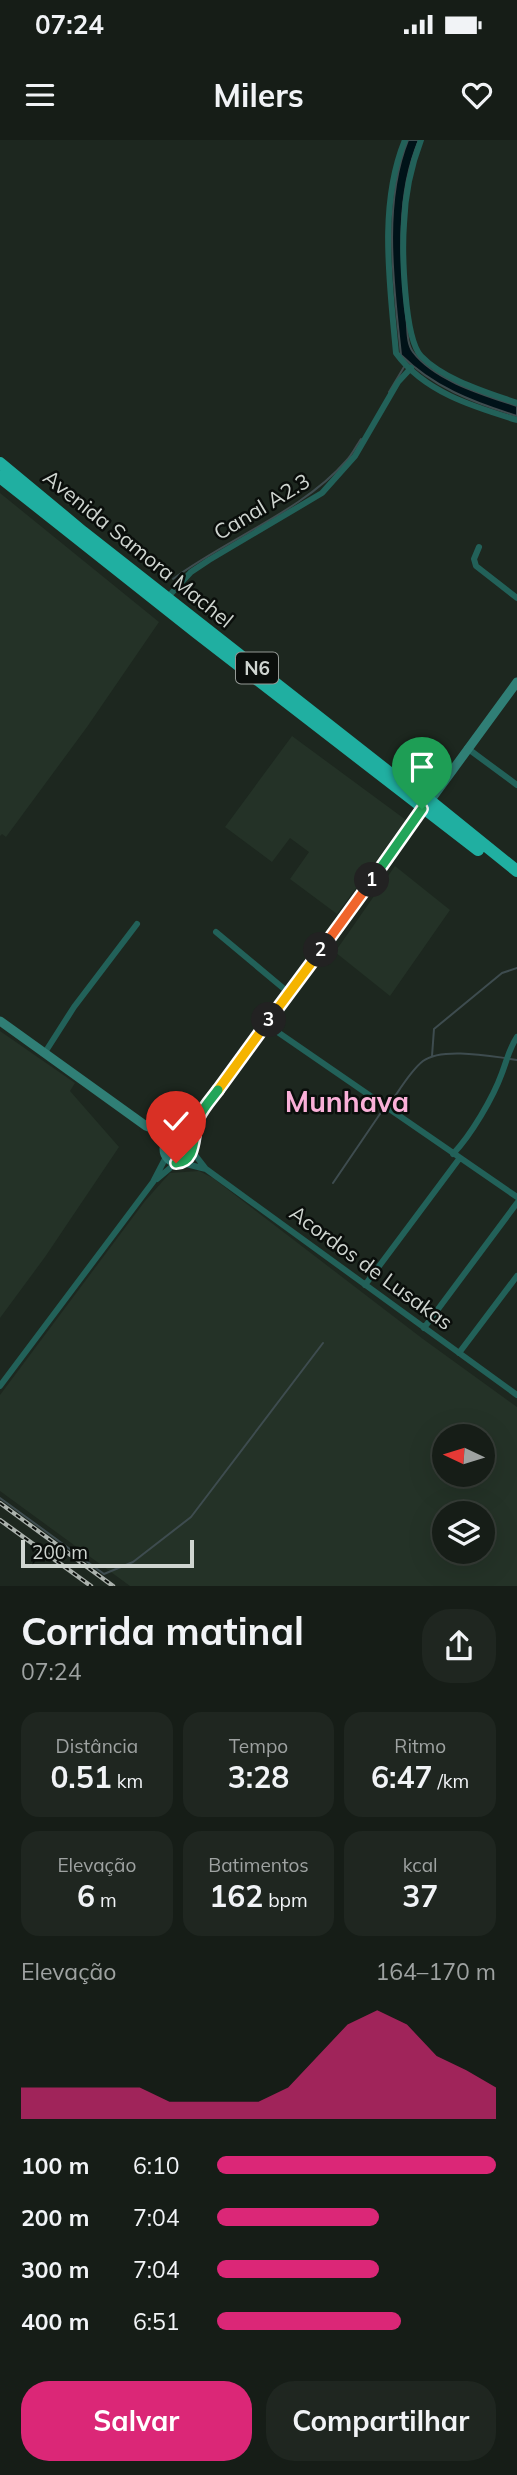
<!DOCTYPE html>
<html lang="pt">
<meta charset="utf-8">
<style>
body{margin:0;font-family:Mulish,sans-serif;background:#1f2620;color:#f1f3f6;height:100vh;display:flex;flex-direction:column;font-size:26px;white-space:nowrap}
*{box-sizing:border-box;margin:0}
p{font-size:23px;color:#9ea2a1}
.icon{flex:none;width:38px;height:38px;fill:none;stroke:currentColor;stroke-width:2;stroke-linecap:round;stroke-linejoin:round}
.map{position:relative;height:1446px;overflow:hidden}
.drawer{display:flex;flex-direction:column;background:#161d17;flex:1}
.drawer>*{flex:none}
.needle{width:46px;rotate:274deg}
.controls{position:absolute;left:432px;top:1284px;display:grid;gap:14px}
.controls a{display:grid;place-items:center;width:63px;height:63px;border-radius:50%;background:#161d17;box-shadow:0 7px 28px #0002,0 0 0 2px #353b36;font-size:35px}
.scale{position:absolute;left:21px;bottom:18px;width:173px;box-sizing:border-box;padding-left:7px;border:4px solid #cfd5d0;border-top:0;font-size:19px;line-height:24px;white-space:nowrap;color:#cfd5d0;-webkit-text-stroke:5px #0a0e0b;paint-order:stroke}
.pin{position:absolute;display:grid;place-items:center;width:60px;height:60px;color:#fff;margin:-72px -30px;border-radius:50% 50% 50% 0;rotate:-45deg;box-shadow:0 0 7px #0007}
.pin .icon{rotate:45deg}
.km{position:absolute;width:35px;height:35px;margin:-18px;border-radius:50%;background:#222;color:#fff;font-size:19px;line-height:35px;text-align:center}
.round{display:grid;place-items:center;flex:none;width:74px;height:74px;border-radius:28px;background:#1f2620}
.overview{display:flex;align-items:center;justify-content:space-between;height:119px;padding:0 21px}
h1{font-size:38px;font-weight:700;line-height:52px}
.figures{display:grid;grid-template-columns:repeat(3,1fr);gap:10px;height:119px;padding:7px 21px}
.figures div{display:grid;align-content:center;border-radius:18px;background:#1f2620;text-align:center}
.figures b{font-size:30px;font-weight:700}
.figures small{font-size:19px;font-weight:400}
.figures p{font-size:19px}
.chart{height:196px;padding:14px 21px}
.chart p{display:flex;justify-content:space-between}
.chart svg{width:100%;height:126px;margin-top:7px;fill:#db2777;opacity:.7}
.cta{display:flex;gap:14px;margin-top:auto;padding:14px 21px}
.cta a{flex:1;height:80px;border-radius:28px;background:#db2777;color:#fff;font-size:28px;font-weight:700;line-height:80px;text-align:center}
.cta a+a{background:#1f2620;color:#f1f3f6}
ul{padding:0 21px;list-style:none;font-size:23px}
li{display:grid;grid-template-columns:112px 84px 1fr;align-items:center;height:52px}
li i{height:18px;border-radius:9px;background:#db2777}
.status{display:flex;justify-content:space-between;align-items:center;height:49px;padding:0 35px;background:#161d17;direction:ltr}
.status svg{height:19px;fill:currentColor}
header{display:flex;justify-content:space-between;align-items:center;height:91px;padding:0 21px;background:#161d17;font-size:32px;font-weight:700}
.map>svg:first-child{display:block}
.built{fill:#243227;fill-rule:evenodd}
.water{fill:#001218;stroke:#3e4c4f;stroke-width:2}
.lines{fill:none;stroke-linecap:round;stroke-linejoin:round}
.stream{stroke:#3e4c4f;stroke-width:2}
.street{stroke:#226159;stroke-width:6}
.secondary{stroke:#307f76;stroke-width:9}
.highway{stroke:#20afa1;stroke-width:12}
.rail-casing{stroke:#abb2ad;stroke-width:4.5}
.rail{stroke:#0a0e0b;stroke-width:2;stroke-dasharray:5;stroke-linecap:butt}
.split-1-casing{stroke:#fff;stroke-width:14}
.split-2-casing{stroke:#fff;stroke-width:14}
.split-3-casing{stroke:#fff;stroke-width:14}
.split-4-casing{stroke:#fff;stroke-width:14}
.split-5-casing{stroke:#fff;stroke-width:14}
.split-1{stroke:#22a559;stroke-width:9}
.split-2{stroke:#f0652b;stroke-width:9}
.split-3{stroke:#f5b400;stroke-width:9}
.split-4{stroke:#f5b400;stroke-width:9}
.split-5{stroke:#22a559;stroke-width:9}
.labels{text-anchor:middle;stroke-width:5;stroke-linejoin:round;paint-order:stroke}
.shield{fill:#0a0e0b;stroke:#949995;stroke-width:2}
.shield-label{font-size:19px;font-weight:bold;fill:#cfd5d0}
.street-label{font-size:21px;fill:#cfd5d0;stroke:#0a0e0b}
.district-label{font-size:28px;font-weight:bold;fill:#fab0d8;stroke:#0a0e0b}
</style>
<div class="status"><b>07:24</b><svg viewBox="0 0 49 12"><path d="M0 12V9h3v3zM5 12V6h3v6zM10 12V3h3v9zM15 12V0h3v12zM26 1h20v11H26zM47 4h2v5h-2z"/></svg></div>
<header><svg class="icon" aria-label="menu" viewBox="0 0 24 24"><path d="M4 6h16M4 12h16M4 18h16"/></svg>Milers<svg class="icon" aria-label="heart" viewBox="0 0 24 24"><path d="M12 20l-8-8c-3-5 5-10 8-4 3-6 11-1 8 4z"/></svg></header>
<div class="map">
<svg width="517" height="1446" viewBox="0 0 517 1446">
<rect width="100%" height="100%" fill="#1d271f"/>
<!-- built -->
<path class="built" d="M0,353l159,129 -72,105 -81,110 -4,-3 -2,2z
M292,596l114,84 -69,94 -47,-35 19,-27 -19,-14 -18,24 -47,-35z
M395,726l55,44 -60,86 -55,-44z
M0,891l75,52 -5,8 49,56 -74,110 -45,61z
M199,1031l14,7 210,161 94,68v179h-387l-130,-95v-96l145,-194 25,-28zM444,1297h39v38h-39zM444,1374h39v38h-39z"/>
<!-- water -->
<path class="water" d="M408,0h11c-23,54 -19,118 -13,175 2,12 0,28 7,37 22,29 71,43 104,54v10c-45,-14 -84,-29 -116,-61 -7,-67 -19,-151 7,-215z"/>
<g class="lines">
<!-- stream -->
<path class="stream" d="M389,252l15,-25
M173,439c52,-39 131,-69 173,-118 6,-6 10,-15 15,-22
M432,916l2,-27 68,-56 15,-5
M510,919l7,1
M389,965c10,-14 21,-34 34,-44 17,-13 61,-6 82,-3
M333,1043l49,-72
M0,1358l104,76 29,-12 58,-45 132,-174"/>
<!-- street -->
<path class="street" d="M405,0c-27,65 -15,145 -9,213 28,39 78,54 121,67
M421,0c-10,26 -16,57 -17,84 -2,26 0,114 17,132 23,24 65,36 96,47
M479,407l-5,12 2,7 41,32
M167,458l24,-26 18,-12 113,-67 33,-37 43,-74 13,-14
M467,608l50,37
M216,792l73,61
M266,884l251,173
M44,914l30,-47 63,-83
M192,1011l14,18 311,226
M453,1014c18,-19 40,-56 49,-81 5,-13 7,-24 15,-36
M182,1023l24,6
M157,1039l19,-16
M365,1145l94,-126
M424,1188l93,-125
M459,1213l58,-77
M0,1246l153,-204 13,-25"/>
<!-- secondary -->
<path class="secondary" d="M0,881l146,105 26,10
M164 1009a14 14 0 1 1 28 0a14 14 0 1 1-28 0Z
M181,995l18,-18 318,-435"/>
<!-- highway -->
<path class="highway" d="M0,323l83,69 331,260 15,8 88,71
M0,337l197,156 281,217"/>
<!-- rail casing -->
<g class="rail-casing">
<path id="rail" d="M0,1363l113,83
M0,1380l91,66"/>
</g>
<!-- rail -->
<use href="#rail" class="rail"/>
</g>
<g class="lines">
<!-- split-1 casing -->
<g class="split-1-casing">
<path id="split-1" d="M372,740l50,-71"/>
</g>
<!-- split-2 casing -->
<g class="split-2-casing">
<path id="split-2" d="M321,810l51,-70"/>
</g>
<!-- split-3 casing -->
<g class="split-3-casing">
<path id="split-3" d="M269,880l52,-70"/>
</g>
<!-- split-4 casing -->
<g class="split-4-casing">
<path id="split-4" d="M218,950l51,-70"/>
</g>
<!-- split-5 casing -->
<g class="split-5-casing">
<path id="split-5" d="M176,1023c22,-1 16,-30 23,-46 4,-9 13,-19 19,-27"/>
</g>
<!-- split-1 -->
<use href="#split-1" class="split-1"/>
<!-- split-2 -->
<use href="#split-2" class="split-2"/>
<!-- split-3 -->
<use href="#split-3" class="split-3"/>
<!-- split-4 -->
<use href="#split-4" class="split-4"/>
<!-- split-5 -->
<use href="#split-5" class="split-5"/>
</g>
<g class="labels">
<!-- shield labels -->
<rect class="shield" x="236" y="512.5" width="42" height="31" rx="5"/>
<g class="shield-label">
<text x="257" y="535">N6</text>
</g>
<!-- street labels -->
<g class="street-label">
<text transform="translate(262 367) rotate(-31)" y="7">Canal A2.3</text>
<text transform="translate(138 409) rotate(39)" y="7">Avenida Samora Machel</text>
<text transform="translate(371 1128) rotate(36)" y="7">Acordos de Lusakas</text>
</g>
<!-- district labels -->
<g class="district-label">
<text x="347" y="972">Munhava</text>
</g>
</g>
</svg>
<div class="controls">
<a><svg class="needle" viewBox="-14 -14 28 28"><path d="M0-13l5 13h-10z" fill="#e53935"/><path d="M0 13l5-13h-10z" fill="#9ea2a1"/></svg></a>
<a><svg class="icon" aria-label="layers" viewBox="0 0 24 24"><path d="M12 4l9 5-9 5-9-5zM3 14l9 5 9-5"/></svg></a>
</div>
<div class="scale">200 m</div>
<div class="pin" style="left:422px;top:669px;background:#1e9e55"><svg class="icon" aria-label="arrive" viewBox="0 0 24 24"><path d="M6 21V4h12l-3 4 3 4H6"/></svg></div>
<div class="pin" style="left:176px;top:1023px;background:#d93025"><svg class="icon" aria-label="check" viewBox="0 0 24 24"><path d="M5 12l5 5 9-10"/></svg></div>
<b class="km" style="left:372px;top:740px">1</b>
<b class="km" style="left:321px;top:810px">2</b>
<b class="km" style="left:269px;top:880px">3</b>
</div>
<section class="drawer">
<div class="overview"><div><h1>Corrida matinal</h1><p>07:24</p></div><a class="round"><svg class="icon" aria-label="share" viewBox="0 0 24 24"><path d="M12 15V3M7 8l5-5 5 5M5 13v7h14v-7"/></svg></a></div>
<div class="figures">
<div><p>Distância</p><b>0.51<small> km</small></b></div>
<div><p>Tempo</p><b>3:28</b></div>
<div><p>Ritmo</p><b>6:47<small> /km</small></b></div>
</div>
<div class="figures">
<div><p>Elevação</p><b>6<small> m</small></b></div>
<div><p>Batimentos</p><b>162<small> bpm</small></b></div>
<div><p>kcal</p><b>37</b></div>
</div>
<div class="chart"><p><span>Elevação</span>164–170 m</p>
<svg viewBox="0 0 160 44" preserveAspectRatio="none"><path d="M0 44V33L10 33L20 33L30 33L40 33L50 38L60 38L70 38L80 38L90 33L100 22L110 11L120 6L130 11L140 22L150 27L160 33V44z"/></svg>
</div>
<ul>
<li><b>100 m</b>6:10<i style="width:100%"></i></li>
<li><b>200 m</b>7:04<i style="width:58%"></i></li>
<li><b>300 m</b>7:04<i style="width:58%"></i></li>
<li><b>400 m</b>6:51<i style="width:66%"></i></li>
</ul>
<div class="cta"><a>Salvar</a><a>Compartilhar</a></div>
</section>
